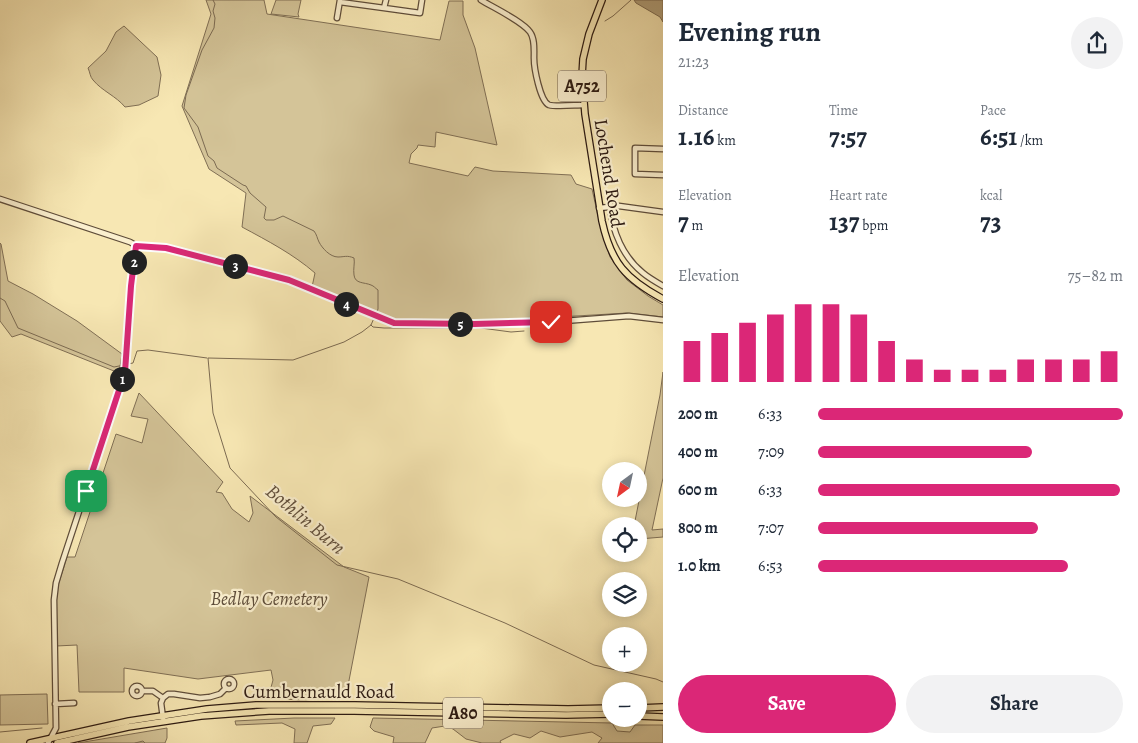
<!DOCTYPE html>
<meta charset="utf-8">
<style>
body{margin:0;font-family:Alegreya,serif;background:#f2f2f3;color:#1f2937;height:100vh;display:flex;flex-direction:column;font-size:19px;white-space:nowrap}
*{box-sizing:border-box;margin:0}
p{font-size:16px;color:#747a83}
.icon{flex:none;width:28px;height:28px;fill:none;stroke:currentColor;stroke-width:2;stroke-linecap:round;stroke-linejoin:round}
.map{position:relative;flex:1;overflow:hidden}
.panel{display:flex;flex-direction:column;background:#fff;width:475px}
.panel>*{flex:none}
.needle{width:32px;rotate:213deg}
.fabs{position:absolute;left:602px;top:462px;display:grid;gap:10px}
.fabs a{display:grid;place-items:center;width:45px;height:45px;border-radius:50%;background:#fff;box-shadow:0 2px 12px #0003;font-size:25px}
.pin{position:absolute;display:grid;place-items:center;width:42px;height:42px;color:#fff;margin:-21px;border-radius:10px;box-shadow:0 2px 8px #0006}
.km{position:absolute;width:25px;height:25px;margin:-12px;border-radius:50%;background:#222;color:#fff;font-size:14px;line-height:25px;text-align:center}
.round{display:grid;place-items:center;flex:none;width:52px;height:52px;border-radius:26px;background:#f2f2f3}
.summary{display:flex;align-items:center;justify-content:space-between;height:85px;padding:0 15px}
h1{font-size:28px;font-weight:700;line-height:38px}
.stats{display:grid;grid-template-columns:repeat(3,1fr);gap:8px;height:85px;padding:5px 15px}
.stats div{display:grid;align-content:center}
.stats b{font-size:25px;font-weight:700}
.stats small{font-size:14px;font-weight:400}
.stats p{font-size:14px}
.chart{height:140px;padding:10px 15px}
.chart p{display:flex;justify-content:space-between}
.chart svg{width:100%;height:90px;margin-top:5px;stroke:#db2777;stroke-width:6}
.primary-button{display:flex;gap:10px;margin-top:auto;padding:10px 15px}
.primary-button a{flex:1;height:58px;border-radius:30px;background:#db2777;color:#fff;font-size:20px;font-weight:700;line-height:58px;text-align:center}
.primary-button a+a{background:#f2f2f3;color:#1f2937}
ul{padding:0 15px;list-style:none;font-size:16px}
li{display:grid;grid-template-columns:80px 60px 1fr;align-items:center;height:38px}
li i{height:12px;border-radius:6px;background:#db2777}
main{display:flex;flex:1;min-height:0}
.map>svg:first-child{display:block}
.green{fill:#d4c498;stroke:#806f55}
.water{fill:#b2a17c;stroke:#7c6b52}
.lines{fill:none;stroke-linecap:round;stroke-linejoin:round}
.stream{stroke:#7c6b52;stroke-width:1}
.minor-casing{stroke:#5f4d3a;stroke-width:7}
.major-casing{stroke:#2c1a12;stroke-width:8}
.minor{stroke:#faefce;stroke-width:4.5}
.major{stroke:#f7e7b3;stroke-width:5.5}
.route-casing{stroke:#fff;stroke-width:10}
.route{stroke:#db2777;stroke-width:6}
.labels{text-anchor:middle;stroke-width:4.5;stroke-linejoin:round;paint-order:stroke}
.shield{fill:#faefce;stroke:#6a5a4a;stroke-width:1}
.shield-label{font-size:18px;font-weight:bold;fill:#2c1a12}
.street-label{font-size:19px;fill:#2c1a12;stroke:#faefce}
.park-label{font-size:19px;font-style:italic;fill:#5e4d3a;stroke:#faefce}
.water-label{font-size:20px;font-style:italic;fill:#62503c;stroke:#faefce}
</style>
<main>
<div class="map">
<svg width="663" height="743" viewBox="0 0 663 743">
<rect width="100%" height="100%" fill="#f7e7b3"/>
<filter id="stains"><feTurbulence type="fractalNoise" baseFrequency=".004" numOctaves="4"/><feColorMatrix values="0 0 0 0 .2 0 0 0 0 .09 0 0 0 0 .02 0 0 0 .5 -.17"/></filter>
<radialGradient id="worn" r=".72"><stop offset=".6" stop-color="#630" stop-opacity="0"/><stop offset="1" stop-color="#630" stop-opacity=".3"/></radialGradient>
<!-- green -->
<path class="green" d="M206,0h58l3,14 173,26 9,-39h14v14l12,33 22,97 -61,-13 -1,15 -17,-2 -1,3 -6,6 -2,9 59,13 7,-9 18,4 78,4 5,9 16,5 6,27 12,41 17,23 21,16 15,9v12l-36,-4 -153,9 -81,-2 -26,-9 -55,-24 3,-14c-22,-19 -47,-32 -73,-46l4,-34 -37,-24 -27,-63 29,-92z
M276,0h25l-3,14 1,3 -28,-3z
M124,26l33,31 4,18 -3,21 -19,9 -14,2c-9,-11 -23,-16 -32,-27 -3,-3 -3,-8 -5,-12l18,-17 10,-19z
M0,243l1,1 7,37 25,13 44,27 45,33 -3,19 -98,-39 -9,3 -12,-16z
M663,372v106l-11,52 11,-1v8l-24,2v-13h-5l26,-131z
M139,393l84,89 -7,10 6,1 10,16 17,13 4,-9 -3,-17 94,71 25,10 -23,119c-24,2 -53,8 -77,-1l4,-15 -2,-10 -73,9 -74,-11v24h-45l-2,-47 -21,1v-54l11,-35h8l41,-123 26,9 6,-24 -17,-3z
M47,694l1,30 -48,1v-30z
M294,718h41l-4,6 -18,2 -6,17h-13l1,-14 -13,-6 -46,2 -1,-4z
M373,718l239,5 5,8 13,1 5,-7h28v18h-65l4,-5 -10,-6 -32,5 -19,-6 -11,7 -16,-4 -14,7 1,2h-19l-16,-4 -13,-10 -8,-3 -13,2 -7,15h-32l1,-6 -20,-6 -4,-4z
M167,728v10l-2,5h-87z"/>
<!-- water -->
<path class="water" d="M634,0h29v22l-3,-5 -24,-14z"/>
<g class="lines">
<!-- stream -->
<path class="stream" d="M213,0l2,4 -2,7 2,7 -1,10 -12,22 -16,45 -2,13 14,19 10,29 6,5 3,7 26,17 3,1 4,7 16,14 -2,11 2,2h8l9,-4 31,15c3,4 3,7 5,11 3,6 11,15 19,15 6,0 9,-2 16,1 1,5 -1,11 0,17 1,9 10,7 17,10 3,1 4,3 7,5v19l-7,16 -9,7 -18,10 -51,18 -85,-2 5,55 17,55 46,49 61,48 61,14 107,44 89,42 62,14 7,3
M605,21l8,-5 18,-16
M0,298l5,3 13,27 96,39 10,-2
M371,325l2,2 11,1h97l30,4 13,-1
M128,364l5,-1 4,-12 11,-1 59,8
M0,732l42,-4
M135,743l8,-2 2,2"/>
<!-- minor casing -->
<g class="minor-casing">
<path id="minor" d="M386,0l-2,8 36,5 2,-13
M481,0c13,8 41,21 49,32 5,7 4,18 4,26 0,10 6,43 15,47 7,2 27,0 35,0
M340,2l44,6
M337,18l3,-18
M663,149l-28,-1v26l28,1
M0,199l130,43 7,4 29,2 123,32 105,43 79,1 78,-2 78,-6 34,4
M610,206c2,25 13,51 33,67 6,5 13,9 20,13
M599,208l20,-2 44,6
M224 684a5 5 0 1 1 10 0a5 5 0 1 1-10 0Z
M132 691a5 5 0 1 1 10 0a5 5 0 1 1-10 0Z
M143,691h10l10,7
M55,704l19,-1
M163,718l-2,-15 2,-5 5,-4h6l26,4 10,-1 10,-3 6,-6
M48,743l8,-15 -2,-128 2,-17 6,-20 63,-191 6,-86 6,-40"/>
</g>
<!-- major casing -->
<g class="major-casing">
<path id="major" d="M602,0l-13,34 -6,25 -1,17 3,38 17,107c9,42 24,58 61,78
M639,708l24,-1
M639,716l24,1
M30,743l99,-22 78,-12 49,-4h99l213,4 43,-1
M57,743l71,-16 73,-11 68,-5h85l212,4 45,-1"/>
</g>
<!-- minor -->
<use href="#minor" class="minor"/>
<!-- major -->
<use href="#major" class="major"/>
</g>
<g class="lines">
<!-- route casing -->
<g class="route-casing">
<path id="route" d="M86,491l39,-119 6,-86 5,-40 30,2 123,32 105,43 80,1 77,-2"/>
</g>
<!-- route -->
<use href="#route" class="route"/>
</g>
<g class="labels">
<!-- shield labels -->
<g class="shield">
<rect x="558" y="70.5" width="48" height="31" rx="4"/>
<rect x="443" y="697.5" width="40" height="31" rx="4"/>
</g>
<g class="shield-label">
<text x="582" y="92">A752</text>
<text x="463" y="719">A80</text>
</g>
<!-- street labels -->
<g class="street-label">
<text transform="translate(610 173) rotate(81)" y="7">Lochend Road</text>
<text x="319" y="698">Cumbernauld Road</text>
</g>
<!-- park labels -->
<g class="park-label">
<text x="269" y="605">Bedlay Cemetery</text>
</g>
<!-- water labels -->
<g class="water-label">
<text transform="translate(306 519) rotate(40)" y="7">Bothlin Burn</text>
</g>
</g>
<rect width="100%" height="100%" filter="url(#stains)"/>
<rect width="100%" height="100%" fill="url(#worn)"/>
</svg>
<div class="fabs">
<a><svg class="needle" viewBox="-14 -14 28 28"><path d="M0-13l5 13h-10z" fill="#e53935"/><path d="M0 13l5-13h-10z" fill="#747a83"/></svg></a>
<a><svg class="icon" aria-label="locate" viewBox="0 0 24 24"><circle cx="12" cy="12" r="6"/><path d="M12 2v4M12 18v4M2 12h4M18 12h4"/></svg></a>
<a><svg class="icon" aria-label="layers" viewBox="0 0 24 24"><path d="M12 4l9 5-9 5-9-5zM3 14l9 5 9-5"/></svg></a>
<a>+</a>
<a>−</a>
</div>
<div class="pin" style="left:86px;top:491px;background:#1e9e55"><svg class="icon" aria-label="arrive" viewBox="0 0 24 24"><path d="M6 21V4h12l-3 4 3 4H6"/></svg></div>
<div class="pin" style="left:551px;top:322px;background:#d93025"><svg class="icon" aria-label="check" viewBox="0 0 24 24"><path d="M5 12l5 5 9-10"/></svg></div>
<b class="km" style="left:122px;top:379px">1</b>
<b class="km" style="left:134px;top:262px">2</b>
<b class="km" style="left:235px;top:266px">3</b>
<b class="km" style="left:346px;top:304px">4</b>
<b class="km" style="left:460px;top:324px">5</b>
</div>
<section class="panel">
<div class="summary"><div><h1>Evening run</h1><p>21:23</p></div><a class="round"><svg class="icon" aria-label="share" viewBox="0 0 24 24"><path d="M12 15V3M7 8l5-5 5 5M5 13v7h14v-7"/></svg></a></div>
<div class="stats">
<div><p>Distance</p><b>1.16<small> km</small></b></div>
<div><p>Time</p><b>7:57</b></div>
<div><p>Pace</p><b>6:51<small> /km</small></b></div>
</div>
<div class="stats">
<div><p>Elevation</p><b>7<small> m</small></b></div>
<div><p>Heart rate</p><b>137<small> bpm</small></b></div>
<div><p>kcal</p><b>73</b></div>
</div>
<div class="chart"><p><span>Elevation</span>75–82 m</p>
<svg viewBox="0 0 160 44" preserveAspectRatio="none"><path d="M5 44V24M15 44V20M25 44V15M35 44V11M45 44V6M55 44V6M65 44V11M75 44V24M85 44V33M95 44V38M105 44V38M115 44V38M125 44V33M135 44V33M145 44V33M155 44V29"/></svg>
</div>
<ul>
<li><b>200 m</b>6:33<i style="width:100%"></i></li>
<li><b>400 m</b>7:09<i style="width:70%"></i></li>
<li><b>600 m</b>6:33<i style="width:99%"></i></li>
<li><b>800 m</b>7:07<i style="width:72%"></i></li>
<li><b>1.0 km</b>6:53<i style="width:82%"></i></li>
</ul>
<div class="primary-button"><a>Save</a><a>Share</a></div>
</section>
</main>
